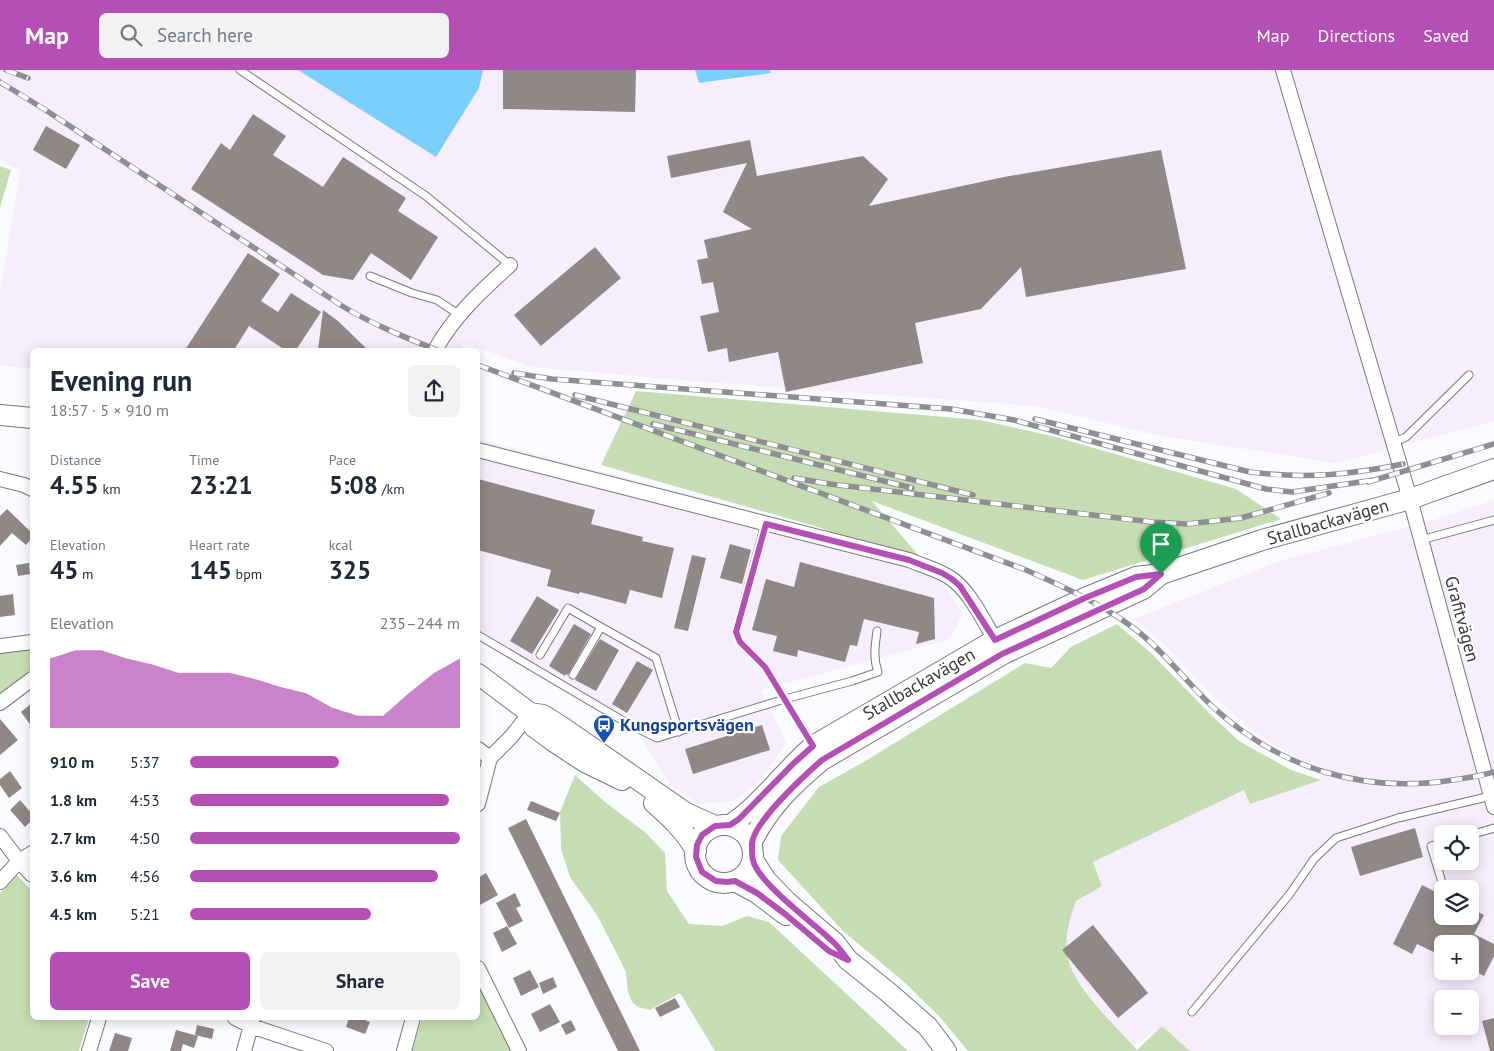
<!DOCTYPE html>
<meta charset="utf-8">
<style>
body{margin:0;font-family:"PT Sans",sans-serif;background:#f2f2f3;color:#1f2937;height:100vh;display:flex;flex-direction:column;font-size:19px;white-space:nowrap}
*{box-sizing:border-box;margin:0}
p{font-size:16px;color:#747a83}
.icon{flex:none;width:28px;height:28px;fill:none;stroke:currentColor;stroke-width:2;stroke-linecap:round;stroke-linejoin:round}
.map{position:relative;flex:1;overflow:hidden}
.sheet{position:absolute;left:30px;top:278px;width:450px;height:672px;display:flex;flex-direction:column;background:#fff;border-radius:8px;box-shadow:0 2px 12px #0003}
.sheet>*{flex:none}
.fabs{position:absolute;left:1434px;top:755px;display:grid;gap:10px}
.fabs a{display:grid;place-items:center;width:45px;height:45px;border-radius:8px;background:#fff;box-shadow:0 2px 12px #0003;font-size:25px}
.pin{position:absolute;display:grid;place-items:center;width:42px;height:42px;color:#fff;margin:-51px -21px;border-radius:50% 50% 50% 0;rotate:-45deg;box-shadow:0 0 5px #0007}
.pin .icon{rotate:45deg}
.round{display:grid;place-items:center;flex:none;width:52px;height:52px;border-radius:8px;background:#f2f2f3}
.head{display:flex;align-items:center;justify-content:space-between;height:85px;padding:0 20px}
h1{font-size:28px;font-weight:700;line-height:38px}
.stats{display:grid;grid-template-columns:repeat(3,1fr);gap:8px;height:85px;padding:5px 20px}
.stats div{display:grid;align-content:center}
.stats b{font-size:25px;font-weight:700}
.stats small{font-size:14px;font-weight:400}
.stats p{font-size:14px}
.chart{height:140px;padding:10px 20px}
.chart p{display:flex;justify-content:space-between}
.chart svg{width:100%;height:90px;margin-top:5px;fill:#b34fb5;opacity:.7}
.cta{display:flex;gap:10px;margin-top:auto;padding:10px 20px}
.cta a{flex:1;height:58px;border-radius:8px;background:#b34fb5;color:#fff;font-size:20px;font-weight:700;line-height:58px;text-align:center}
.cta a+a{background:#f2f2f3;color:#1f2937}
ul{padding:0 20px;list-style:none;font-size:16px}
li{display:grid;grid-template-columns:80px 60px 1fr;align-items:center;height:38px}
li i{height:12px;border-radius:6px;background:#b34fb5}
header{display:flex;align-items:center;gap:30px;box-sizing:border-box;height:70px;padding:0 25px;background:#b34fb5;color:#fff}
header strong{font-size:24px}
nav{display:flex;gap:28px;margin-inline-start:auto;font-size:18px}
.search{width:350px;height:45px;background:#f2f2f3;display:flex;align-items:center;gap:12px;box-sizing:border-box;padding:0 18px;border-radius:8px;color:#747a83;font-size:19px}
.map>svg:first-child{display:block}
.industrial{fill:#f6edfd;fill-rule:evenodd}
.green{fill:#c6ddb3}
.water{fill:#7acefa}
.building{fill:#908886}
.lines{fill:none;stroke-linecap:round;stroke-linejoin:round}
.lane-casing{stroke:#76787f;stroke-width:9}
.street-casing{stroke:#76787f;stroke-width:16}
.secondary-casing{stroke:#76787f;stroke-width:22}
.lane{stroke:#fff;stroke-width:7}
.street{stroke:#fff;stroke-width:14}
.secondary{stroke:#fff;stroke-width:20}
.rail-casing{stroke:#8d8f92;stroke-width:5.5}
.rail{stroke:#fff;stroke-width:4;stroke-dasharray:11;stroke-linecap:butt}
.route-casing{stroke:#fff;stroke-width:10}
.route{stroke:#b34fb5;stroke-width:6}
.labels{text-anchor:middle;stroke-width:4.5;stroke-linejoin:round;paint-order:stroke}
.street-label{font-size:18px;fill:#3a3b3e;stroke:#fff}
.transit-label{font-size:18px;font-weight:bold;fill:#164399;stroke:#fff;text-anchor:start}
</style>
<header>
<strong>Map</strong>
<div class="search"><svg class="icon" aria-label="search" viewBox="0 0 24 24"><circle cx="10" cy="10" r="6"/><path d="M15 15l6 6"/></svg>Search here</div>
<nav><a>Map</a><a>Directions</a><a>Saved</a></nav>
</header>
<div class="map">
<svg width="1494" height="981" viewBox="0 0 1494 981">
<rect width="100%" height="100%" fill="#f9fbff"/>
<!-- industrial -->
<path class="industrial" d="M0,0h298l138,87 43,-69 4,-18h212l4,13 72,-10 -1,-3h724v351l-158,42 -180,-28 -119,-29 -331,-24 -174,-15 -68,-24 -5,7h-427v19l-32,-4v-72l21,-123 -21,-9z
M478,369l297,78 61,18 100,41 27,37 -13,26 -189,51 25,53 -27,39 -26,19 -35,3 -28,-20 -32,-51 -160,-104z
M1494,430v551h-304l-28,-25 -29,20 -35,-39 -25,-34 -5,-13 -1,-18 3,-23 6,-18 26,-15 -9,-24 151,-72 6,14 70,-24 7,-12 -28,-9 -30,-17 -26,-19 -43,-41 -38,-40 -28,-23 146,-58 154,-41zM1442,764h28v27h-28zM1442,819h28v27h-28zM1442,874h28v27h-28zM1442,929h28v27h-28z"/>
<!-- green -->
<path class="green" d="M0,96l11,4 -11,37z
M636,321l344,29 76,17 180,52 45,30 -198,61 -211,-79 64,75 -115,-48 -220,-63z
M1117,554l34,29 59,61 29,27 52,29 30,10 -71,24 -6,-14 -151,72 9,24 -26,15c-7,19 -13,41 -7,61 7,26 49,67 68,88l25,-24 28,25h-222l-29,-35 -36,-35 -60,-50 -65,-71 3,-24 38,-49 48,-27 158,-97 26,5 20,-21z
M32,578v22l-32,25v-42z
M575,705l30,27 41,31 19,20 2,38 22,33 33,2 25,-10 22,6 139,129h-193l-35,-58 -30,17 -12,-3 -6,-5 -4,-10 -2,-20 -8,-16 -21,-41 -27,-38 -9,-28 -1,-37z
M16,804l16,17v127h57l-10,33h-79v-158z
M478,913l34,68h-100l10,-33h56z"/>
<!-- water -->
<path class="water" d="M298,0h185l-4,18 -43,69z
M695,0h75l1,3 -72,10z"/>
<!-- building -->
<path class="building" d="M503,0h133l-1,42 -132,-3z
M253,44l33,22 -13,19 50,32 20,-30 63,41 -8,13 40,26 -27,43 -40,-27 -18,27 -30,-5 -132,-86 30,-46 9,7z
M46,56l34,19 -14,24 -33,-19z
M750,70l7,36 106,-20 25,23 -19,27 135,-29 157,-27 25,119 -160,28 -5,-30 -40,42 -66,14 8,40 -137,29 -8,-40 -49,10 -2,-14 -19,4 -8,-36 19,-4 -6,-30 -11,2 -5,-24 11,-2 -4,-18 48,-11 -29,-17 24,-49 -76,15 -4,-22z
M595,177l26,31 -80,68 -27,-31z
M248,183l32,21 -19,27 17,11 13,-19 30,19 -25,38h-11l-36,-24 -15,24h-49z
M323,240l15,11 30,29h-50z
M478,409l117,31 -4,14 52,13 -1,4 32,7 -12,50 -32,-8 -4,14 -46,-12 -1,2 -32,-8 4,-16 -73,-20z
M7,439l25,24v5l-6,7 -14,-12 -12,13v-30z
M730,474l21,6 -9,34 -22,-6z
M692,485l14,3 -18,73 -14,-3z
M800,492l134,36 1,41 -19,5 3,-12 -55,-13 -7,27 -7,-1 -5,17 -47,-12 -1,7 -24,-6 4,-15 -25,-6 14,-51 28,8z
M29,493l1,11 -12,2 -2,-11z
M13,524l2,21 -15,2v-21z
M537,526l22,14 -27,44 -22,-13z
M574,554l17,10 -23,41 -2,-1 -1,2 -16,-10z
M600,569l19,11 -23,41 -21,-11z
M637,591l16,9 -26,43 -15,-9z
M32,633v24l-11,-15z
M0,649l18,21 -18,15z
M762,655l8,25 -77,24 -8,-25z
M10,701l12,17 -13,10 -9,-13v-6z
M20,730l12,14v6l-7,7 -15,-17z
M531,731l29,12 -4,8 -29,-11z
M526,749l114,232h-22l-110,-223z
M1415,758l8,29 -63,19 -9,-29z
M486,803l12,22 -20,11v-28z
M1422,815l20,10v21h28v-8l14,7 -10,19 20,10v12l-10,20 -14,-7v-25h-28v12l-25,-12 -5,10 -19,-10z
M515,823l6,13 -5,2 7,13 -14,7 -13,-25z
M1093,855l55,68 -30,25 -56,-68z
M507,856l10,18 -15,8 -9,-19z
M530,900l9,17 -18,9 -8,-18z
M553,907l4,10 -14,7 -4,-11z
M675,928l5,9 -20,10 -5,-9z
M550,934l10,18 -20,10 -9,-18z
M349,948h18l-1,3 4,1 -5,12 -19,-7z
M1494,948v33h-4l-8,-30z
M571,950l5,10 -10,5 -5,-10z
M197,955l17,4 -2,10 -17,-4z
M176,960l22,6 -4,12 -11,-4 -2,7h-11z
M115,963l17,5 -4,13h-19z"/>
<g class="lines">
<!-- lane casing -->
<g class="lane-casing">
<path id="lane" d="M240,0l186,126 84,69
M370,206l42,17 25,7 21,14
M1393,373l13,-6 63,-62
M765,454l-29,108 4,10 25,25 48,78
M1421,470l73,-20
M478,565l149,88 30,15 128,-39 67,-18 26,-9c-5,-14 -3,-26 -1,-41
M540,585l28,-47 33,19
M573,605l28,-48 55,31 23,74
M1470,765l24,-7
M1441,809l-10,-33 11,-3
M1192,942l97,-117 25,-36 22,-21 62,-20 93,-22"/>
</g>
<!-- street casing -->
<g class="street-casing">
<path id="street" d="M1283,0l127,429 84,308
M435,280c19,-34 46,-59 75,-85
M478,380l431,110c14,6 31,10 43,19 18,13 32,42 43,61
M0,409l24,6 8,4
M0,576l32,-4
M0,633l32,-24
M478,679l12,9
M478,734l12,-46 21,-21 19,-24
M0,766l19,25 13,14
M0,812l19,-21 13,-8
M478,898l41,83
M235,948l16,8 75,25
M89,981l10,-33
M244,981l9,-33
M404,981l9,-33"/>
</g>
<!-- secondary casing -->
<g class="secondary-casing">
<path id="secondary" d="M0,345l32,3
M478,604l52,39 13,2 19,12 124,86 29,13
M530,643l4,14 19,14 32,21 37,18
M654,733c16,14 32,29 42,48
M730,755c32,-21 54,-54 83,-79l182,-106 90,-42 51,-21 25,-3 101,-34 148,-41 84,-30
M695 784a29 29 0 1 1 58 0a29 29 0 1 1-58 0Z
M751,774c15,-34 43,-61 71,-84l181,-106 140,-65 18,-15
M753,790l13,20 20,21 48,41 14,18 40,32 40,35 18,24
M735,811l22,12 29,22"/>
</g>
<!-- lane -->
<use href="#lane" class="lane"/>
<!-- street -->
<use href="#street" class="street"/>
<!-- secondary -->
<use href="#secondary" class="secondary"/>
<!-- rail casing -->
<g class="rail-casing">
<path id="rail" d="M6,0l22,8
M0,12l44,27 298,197c30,18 62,31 95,44
M478,295l548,205c38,17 76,34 109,59 29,22 51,53 78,78 67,62 151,87 240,73 14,-2 28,-4 41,-8
M514,303l38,6 399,30 63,11 252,69 26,3 82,-12
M575,325l398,100
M1035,349l215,53c55,7 99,3 153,-8
M653,354l259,64
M794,408l36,6 322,38 35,2 54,-6 88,-25
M1368,412l126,-38"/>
</g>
<!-- rail -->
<use href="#rail" class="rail"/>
</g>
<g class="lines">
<!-- route casing -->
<g class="route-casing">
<path id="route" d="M766,454l143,36 33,13 10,6 8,7 35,54 90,-42 51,-21 25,-3 -17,15 -142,65 -180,106c-16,14 -71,64 -70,85 0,3 0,12 1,15 4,22 63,65 80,82 6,5 10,12 15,18l-19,-9 -44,-37 -28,-21 -22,-12 -8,1 -11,-1 -14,-9 -6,-15 1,-12 5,-10 13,-9 15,-1 9,-6 55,-56 19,-17 -48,-79 -25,-25 -4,-10z"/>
</g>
<!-- route -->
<use href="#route" class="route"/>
</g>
<!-- icons -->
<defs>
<g id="bus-pin" transform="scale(1.125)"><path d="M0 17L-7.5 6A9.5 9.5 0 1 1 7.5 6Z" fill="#1a4fb4" stroke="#fff"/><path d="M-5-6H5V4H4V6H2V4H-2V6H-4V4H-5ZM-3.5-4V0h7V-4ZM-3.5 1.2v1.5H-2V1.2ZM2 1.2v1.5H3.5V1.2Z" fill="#fff"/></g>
</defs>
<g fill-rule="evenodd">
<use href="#bus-pin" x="604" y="655"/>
</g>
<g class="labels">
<!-- street labels -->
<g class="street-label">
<text transform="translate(1328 452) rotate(-16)" y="6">Stallbackavägen</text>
<text transform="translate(1462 549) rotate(75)" y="6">Grafitvägen</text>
<text transform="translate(919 614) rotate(-30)" y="6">Stallbackavägen</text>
</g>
<!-- transit labels -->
<g class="transit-label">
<text x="620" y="661">Kungsportsvägen</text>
</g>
</g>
</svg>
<div class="fabs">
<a><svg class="icon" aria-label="locate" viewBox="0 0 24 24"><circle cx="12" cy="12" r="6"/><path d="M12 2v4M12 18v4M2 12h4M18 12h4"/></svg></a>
<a><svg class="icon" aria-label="layers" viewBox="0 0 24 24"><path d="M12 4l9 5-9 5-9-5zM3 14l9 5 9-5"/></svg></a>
<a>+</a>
<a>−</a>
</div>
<div class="pin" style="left:1161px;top:504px;background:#1e9e55"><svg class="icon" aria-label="arrive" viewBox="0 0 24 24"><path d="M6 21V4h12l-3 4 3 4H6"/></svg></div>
<section class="sheet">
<div class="head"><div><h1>Evening run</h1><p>18:57 · 5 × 910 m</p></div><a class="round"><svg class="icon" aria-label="share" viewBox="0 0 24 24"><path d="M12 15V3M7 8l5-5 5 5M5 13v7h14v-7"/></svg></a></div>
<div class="stats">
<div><p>Distance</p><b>4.55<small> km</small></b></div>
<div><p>Time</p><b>23:21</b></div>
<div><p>Pace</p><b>5:08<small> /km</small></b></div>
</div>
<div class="stats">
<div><p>Elevation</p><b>45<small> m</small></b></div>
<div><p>Heart rate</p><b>145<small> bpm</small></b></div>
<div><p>kcal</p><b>325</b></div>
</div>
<div class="chart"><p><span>Elevation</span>235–244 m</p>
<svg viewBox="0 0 160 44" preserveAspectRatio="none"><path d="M0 44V10L10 6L20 6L30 10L40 13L50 17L60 17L70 17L80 20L90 24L100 27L110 34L120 38L130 38L140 27L150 17L160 10V44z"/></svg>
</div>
<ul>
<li><b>910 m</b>5:37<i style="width:55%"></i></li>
<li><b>1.8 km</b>4:53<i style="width:96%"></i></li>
<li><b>2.7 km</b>4:50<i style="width:100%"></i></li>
<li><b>3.6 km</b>4:56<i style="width:92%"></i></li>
<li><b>4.5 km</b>5:21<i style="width:67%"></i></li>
</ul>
<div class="cta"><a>Save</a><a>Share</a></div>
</section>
</div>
